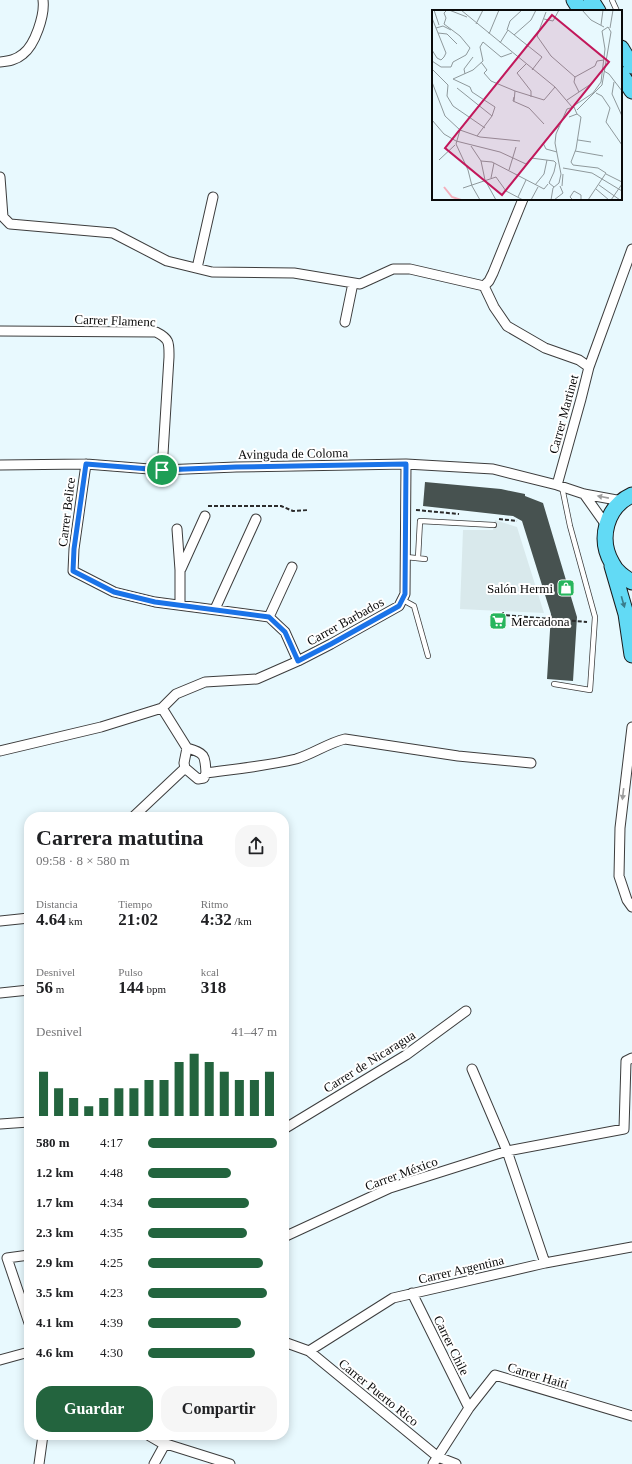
<!DOCTYPE html>
<html lang="es">
<meta charset="utf-8">
<style>
body{margin:0;font-family:Georgia,serif;background:#f6f6f6;color:#202124;height:100vh;display:flex;flex-direction:column;font-size:15px;white-space:nowrap}
*{box-sizing:border-box;margin:0}
p{font-size:13px;color:#757577}
.icon{flex:none;width:22px;height:22px;fill:none;stroke:currentColor;stroke-width:2;stroke-linecap:round;stroke-linejoin:round}
.map{position:relative;flex:1;overflow:hidden}
.sheet{position:absolute;left:24px;top:812px;width:265px;height:628px;display:flex;flex-direction:column;background:#fff;border-radius:16px;box-shadow:0 2px 10px #0003}
.sheet>*{flex:none}
.pin{position:absolute;display:grid;place-items:center;width:34px;height:34px;color:#fff;margin:-17px;border:2px solid #fff;border-radius:50%;box-shadow:0 1px 4px #0007}
.round{display:grid;place-items:center;flex:none;width:42px;height:42px;border-radius:16px;background:#f6f6f6}
.summary{display:flex;align-items:center;justify-content:space-between;height:68px;padding:0 12px}
h1{font-size:22px;font-weight:800;line-height:30px}
.stats{display:grid;grid-template-columns:repeat(3,1fr);gap:6px;height:68px;padding:4px 12px}
.stats div{display:grid;align-content:center}
.stats b{font-size:17px;font-weight:800}
.stats small{font-size:11px;font-weight:400}
.stats p{font-size:11px}
.chart{height:112px;padding:8px 12px}
.chart p{display:flex;justify-content:space-between}
.chart svg{width:100%;height:72px;margin-top:4px;stroke:#23643e;stroke-width:6}
.cta{display:flex;gap:8px;margin-top:auto;padding:8px 12px}
.cta a{flex:1;height:46px;border-radius:16px;background:#23643e;color:#fff;font-size:16px;font-weight:800;line-height:46px;text-align:center}
.cta a+a{background:#f6f6f6;color:#202124}
ul{padding:0 12px;list-style:none;font-size:13px}
li{display:grid;grid-template-columns:64px 48px 1fr;align-items:center;height:30px}
li i{height:10px;border-radius:5px;background:#23643e}
.map>svg:first-child{display:block}
.plaza{fill:#d9e9ec}
.building{fill:#475250}
.lines{fill:none;stroke-linecap:round;stroke-linejoin:round}
.service-casing{stroke:#3d3d3d;stroke-width:6}
.minor-casing{stroke:#3d3d3d;stroke-width:11}
.primary-casing{stroke:#1b1b1b;stroke-width:17}
.path{stroke:#2c2c2c;stroke-width:2;stroke-dasharray:4 2;stroke-linecap:butt}
.service{stroke:#fff;stroke-width:4.5}
.minor{stroke:#fff;stroke-width:9}
.primary{stroke:#62daf5;stroke-width:15}
.oneway{fill:#9d9d9d}
.oneway2{fill:#3a7c8b}
.route-casing{stroke:#fff;stroke-width:8}
.route{stroke:#1a73e8;stroke-width:5}
.labels{text-anchor:middle;stroke-width:4;stroke-linejoin:round;paint-order:stroke}
.street-label{font-size:13px;fill:#0a0a0a;stroke:#fff}
.poi-label{font-size:13px;fill:#0a0a0a;stroke:#fff;text-anchor:end}
.inset-river{fill:none;stroke:#f4afbc;stroke-width:2}
.inset-road{fill:none;stroke:#8f999c;stroke-width:1}
.view{fill:#c2185b;fill-opacity:0.15;stroke:#c2185b;stroke-width:2}
.inset-edge{fill:none;stroke:#0a0a0a;stroke-width:2}
</style>
<div class="map">
<svg width="632" height="1464" viewBox="0 0 632 1464">
<rect width="100%" height="100%" fill="#e8f9fe"/>
<!-- plaza -->
<path class="plaza" d="M495,520l22,7 27,86 -84,-4 3,-79h30z"/>
<!-- building -->
<path class="building" d="M425,482l76,7 24,5v2l18,7 34,114 -4,64 -26,-2 4,-65 -29,-93 -9,-5 -90,-10z"/>
<g class="lines">
<!-- service casing -->
<g class="service-casing">
<path id="service" d="M612,0l5,11
M406,557l19,2
M418,558l2,-37 74,4
M403,600l11,6 14,50
M554,684l36,6 5,-73 -25,-91 -8,-39"/>
</g>
<!-- minor casing -->
<g class="minor-casing">
<path id="minor" d="M0,62c9,-1 16,-2 23,-8 12,-9 22,-39 20,-54
M0,177l3,40 7,7 103,9 54,28 45,11 82,1 66,11 33,-15h17l74,17
M197,268l16,-71
M484,286l10,21 13,19 38,22 34,12 10,7 -8,32 -24,86
M484,286l5,-5 4,-8 30,-74
M345,322l8,-39
M0,331l156,1c14,7 13,11 13,25l-7,113
M589,367l43,-118
M86,464l-12,85 -1,22 41,21 41,10 114,15 16,15 13,29
M0,465l86,-1 76,6 74,-3 170,-3 87,5 64,16 27,9 38,7
M584,494l22,31
M177,529l3,41v35
M181,569l24,-53
M215,609l41,-90
M269,617l23,-50
M632,727l-12,101 -1,48 8,24 5,7
M187,748l-3,15 1,5 13,11 6,-1 2,-5c30,-4 61,-7 90,-14 17,-5 32,-16 49,-20l113,17 73,7
M0,751l101,-24 61,-19
M206,773c-1,-18 -1,-20 -19,-25l-25,-40 14,-14 29,-12 52,-3 41,-18 33,-17 68,-38 6,-12 1,-130
M133,817l52,-49
M0,921l29,-3
M0,993l29,-3
M472,1069l35,82 38,112
M0,1124l29,-2
M284,1129l122,-74 60,-44
M284,1237l106,-49 117,-37 117,-22 2,-68 6,-3
M29,1255l-22,3 22,65
M412,1293l57,115
M284,1342l25,9 129,106 18,7
M309,1351l84,-53 152,-35 87,-16
M0,1360l29,-8
M148,1435l12,7 70,22
M39,1464l4,-29
M154,1464l11,-20
M433,1464l36,-56 26,-33 137,41"/>
</g>
<!-- primary casing -->
<g class="primary-casing">
<path id="primary" d="M574,0l7,11
M591,0l7,11
M621,48l11,18
M621,74l11,17
M632,495c-26,12 -34,44 -20,68 4,9 12,14 20,19
M612,566l14,48 6,41"/>
</g>
<!-- path -->
<path class="path" d="M208,506h73l12,5 16,-1
M416,510l43,4
M499,519l18,2
M503,612v3l84,7"/>
<!-- service -->
<use href="#service" class="service"/>
<!-- minor -->
<use href="#minor" class="minor"/>
<!-- primary -->
<use href="#primary" class="primary"/>
</g>
<!-- one-way arrows -->
<defs><path id="oneway-solid" d="M-6-.8H1V-3.2L6.5 0L1 3.2V.8H-6Z"/></defs>
<g class="oneway">
<use href="#oneway-solid" transform="translate(603 497) rotate(-169)"/>
<use href="#oneway-solid" transform="translate(623 794) rotate(97)"/>
</g>
<use class="oneway2" href="#oneway-solid" transform="translate(623 602) rotate(74)"/>
<g class="lines">
<!-- route casing -->
<g class="route-casing">
<path id="route" d="M86,464l76,6 74,-3 170,-3 -1,130 -6,12 -68,38 -33,17 -13,-29 -16,-15 -114,-15 -41,-10 -41,-21 1,-22z"/>
</g>
<!-- route -->
<use href="#route" class="route"/>
</g>
<!-- icons -->
<defs>
<g id="shop-square" transform="scale(0.9)"><rect x="-9" y="-9" width="18" height="18" rx="4" fill="#27b55d" stroke="#fff"/><path d="M-5-2.5h2.3a2.7 3.5 0 0 1 5.4 0H5L5.5 6h-11ZM-1.5-2.5h3a1.5 2.3 0 0 0-3 0Z" fill="#fff"/></g>
<g id="supermarket-square" transform="scale(0.9)"><rect x="-9" y="-9" width="18" height="18" rx="4" fill="#27b55d" stroke="#fff"/><path d="M-6-5.5h2.5l.6 2H6L4.5 2H-2.5L-4.4-4H-6ZM-1.5 3.2a1.3 1.3 0 1 0 .1 0ZM3 3.2a1.3 1.3 0 1 0 .1 0Z" fill="#fff"/></g>
</defs>
<g fill-rule="evenodd">
<use href="#shop-square" x="566" y="588"/>
<use href="#supermarket-square" x="498" y="621"/>
</g>
<g class="labels">
<!-- street labels -->
<g class="street-label">
<text transform="translate(115 320) rotate(2)" y="5">Carrer Flamenc</text>
<text transform="translate(563 414) rotate(-75)" y="5">Carrer Martinet</text>
<text transform="translate(293 453) rotate(-1)" y="5">Avinguda de Coloma</text>
<text transform="translate(66 512) rotate(-83)" y="5">Carrer Belice</text>
<text transform="translate(345 621) rotate(-29)" y="5">Carrer Barbados</text>
<text transform="translate(369 1061) rotate(-32)" y="5">Carrer de Nicaragua</text>
<text transform="translate(401 1173) rotate(-20)" y="5">Carrer México</text>
<text transform="translate(461 1269) rotate(-13)" y="5">Carrer Argentina</text>
<text transform="translate(452 1345) rotate(64)" y="5">Carrer Chile</text>
<text transform="translate(538 1375) rotate(17)" y="5">Carrer Haití</text>
<text transform="translate(379 1392) rotate(39)" y="5">Carrer Puerto Rico</text>
</g>
<!-- poi labels -->
<g class="poi-label">
<text x="553" y="593">Salón Hermi</text>
<text x="511" y="626" text-anchor="start">Mercadona</text>
</g>
</g>
<!-- overview -->
<g transform="translate(432 10)">
<rect width="190" height="190" fill="#e8f9fe"/>
<path class="inset-river" d="M12,177l8,10 9,3"/>
<path class="inset-road" d="M2,0l5,15M17,0l18,7M29,0l94,77 17,20M150,0l9,10 13,7M114,2l-9,24 14,20 24,21M0,8l14,35 -2,4 -3,3 -4,-2 -5,-8M112,9l9,2 6,-11M44,14l7,-14M169,15l2,-15M4,18l7,-2 8,4M178,18l3,-18M75,20l3,-9 12,-11M6,23l9,1 10,10M57,24l10,-24M82,25l17,-15 5,-10M68,33l8,-13 34,27 -10,13M0,51l9,6h10l2,-5 13,-7 4,-7 -10,-12 -16,-12 2,-6 -2,-5 3,-3M49,52l6,8 -3,3 7,8 24,10M94,54l-9,9 14,18v6M0,59l16,16 -1,11 6,10 32,22M172,61l5,3 13,17M33,64l-1,-5 9,-12M143,67l20,-11 2,-5 7,-1M0,72l13,34 15,14M182,72l-2,12 10,22M25,78l35,28M147,82l12,-8M164,83l6,3 8,12 -4,14 16,23M82,87l-1,4 16,7 15,16M135,90l12,-8 -5,-10 1,-5M82,91l1,-10 29,9 11,-13M140,97l21,-14 8,-11 4,-33 -3,-18 6,-4 3,5 -9,53 -25,25M145,104l4,3 -5,32 -5,13 2,3 25,3 8,5 -18,27M0,110l12,14 12,7 44,11 26,12 5,-6 23,3 2,2 -2,9 -5,11 5,4M45,126l15,-20 3,-9 -23,-15 -2,-5 -17,-8 20,-9 10,-9 -3,-14 3,-5 18,15 11,-4M146,130l13,2M39,136l10,15 4,19 11,20M143,141l28,5M125,142l-11,-3 -3,-6 16,-17M7,150l16,-15M49,151l11,1 52,27 4,-5M131,158l29,5 30,18M77,160l7,-23M174,164l16,8M59,168l3,-15M103,175l9,-11 3,-14M167,175l21,15M130,176l1,-12M31,178l33,-11 10,14 17,9M164,179l13,11M86,187l8,-17M48,190l-8,-14 -4,-16 -12,-26 4,-14 20,7 40,4M99,190l7,-13M119,190l2,-12 6,-5 2,-9 -6,-31 1,-9 11,-25 7,-2 3,7 -8,3M122,190l9,-7 -3,-7M141,190l-3,-3 4,-6 7,4v5M179,190l11,-16"/>
<path class="view" d="M120,5l57,47 -107,133 -57,-47z"/>
<rect width="190" height="190" class="inset-edge"/>
</g>
</svg>
<div class="pin" style="left:162px;top:470px;background:#1e9e55"><svg class="icon" aria-label="arrive" viewBox="0 0 24 24"><path d="M6 21V4h12l-3 4 3 4H6"/></svg></div>
<section class="sheet">
<div class="summary"><div><h1>Carrera matutina</h1><p>09:58 · 8 × 580 m</p></div><a class="round"><svg class="icon" aria-label="share" viewBox="0 0 24 24"><path d="M12 15V3M7 8l5-5 5 5M5 13v7h14v-7"/></svg></a></div>
<div class="stats">
<div><p>Distancia</p><b>4.64<small> km</small></b></div>
<div><p>Tiempo</p><b>21:02</b></div>
<div><p>Ritmo</p><b>4:32<small> /km</small></b></div>
</div>
<div class="stats">
<div><p>Desnivel</p><b>56<small> m</small></b></div>
<div><p>Pulso</p><b>144<small> bpm</small></b></div>
<div><p>kcal</p><b>318</b></div>
</div>
<div class="chart"><p><span>Desnivel</span>41–47 m</p>
<svg viewBox="0 0 160 44" preserveAspectRatio="none"><path d="M5 44V17M15 44V27M25 44V33M35 44V38M45 44V33M55 44V27M65 44V27M75 44V22M85 44V22M95 44V11M105 44V6M115 44V11M125 44V17M135 44V22M145 44V22M155 44V17"/></svg>
</div>
<ul>
<li><b>580 m</b>4:17<i style="width:100%"></i></li>
<li><b>1.2 km</b>4:48<i style="width:64%"></i></li>
<li><b>1.7 km</b>4:34<i style="width:78%"></i></li>
<li><b>2.3 km</b>4:35<i style="width:77%"></i></li>
<li><b>2.9 km</b>4:25<i style="width:89%"></i></li>
<li><b>3.5 km</b>4:23<i style="width:92%"></i></li>
<li><b>4.1 km</b>4:39<i style="width:72%"></i></li>
<li><b>4.6 km</b>4:30<i style="width:83%"></i></li>
</ul>
<div class="cta"><a>Guardar</a><a>Compartir</a></div>
</section>
</div>
